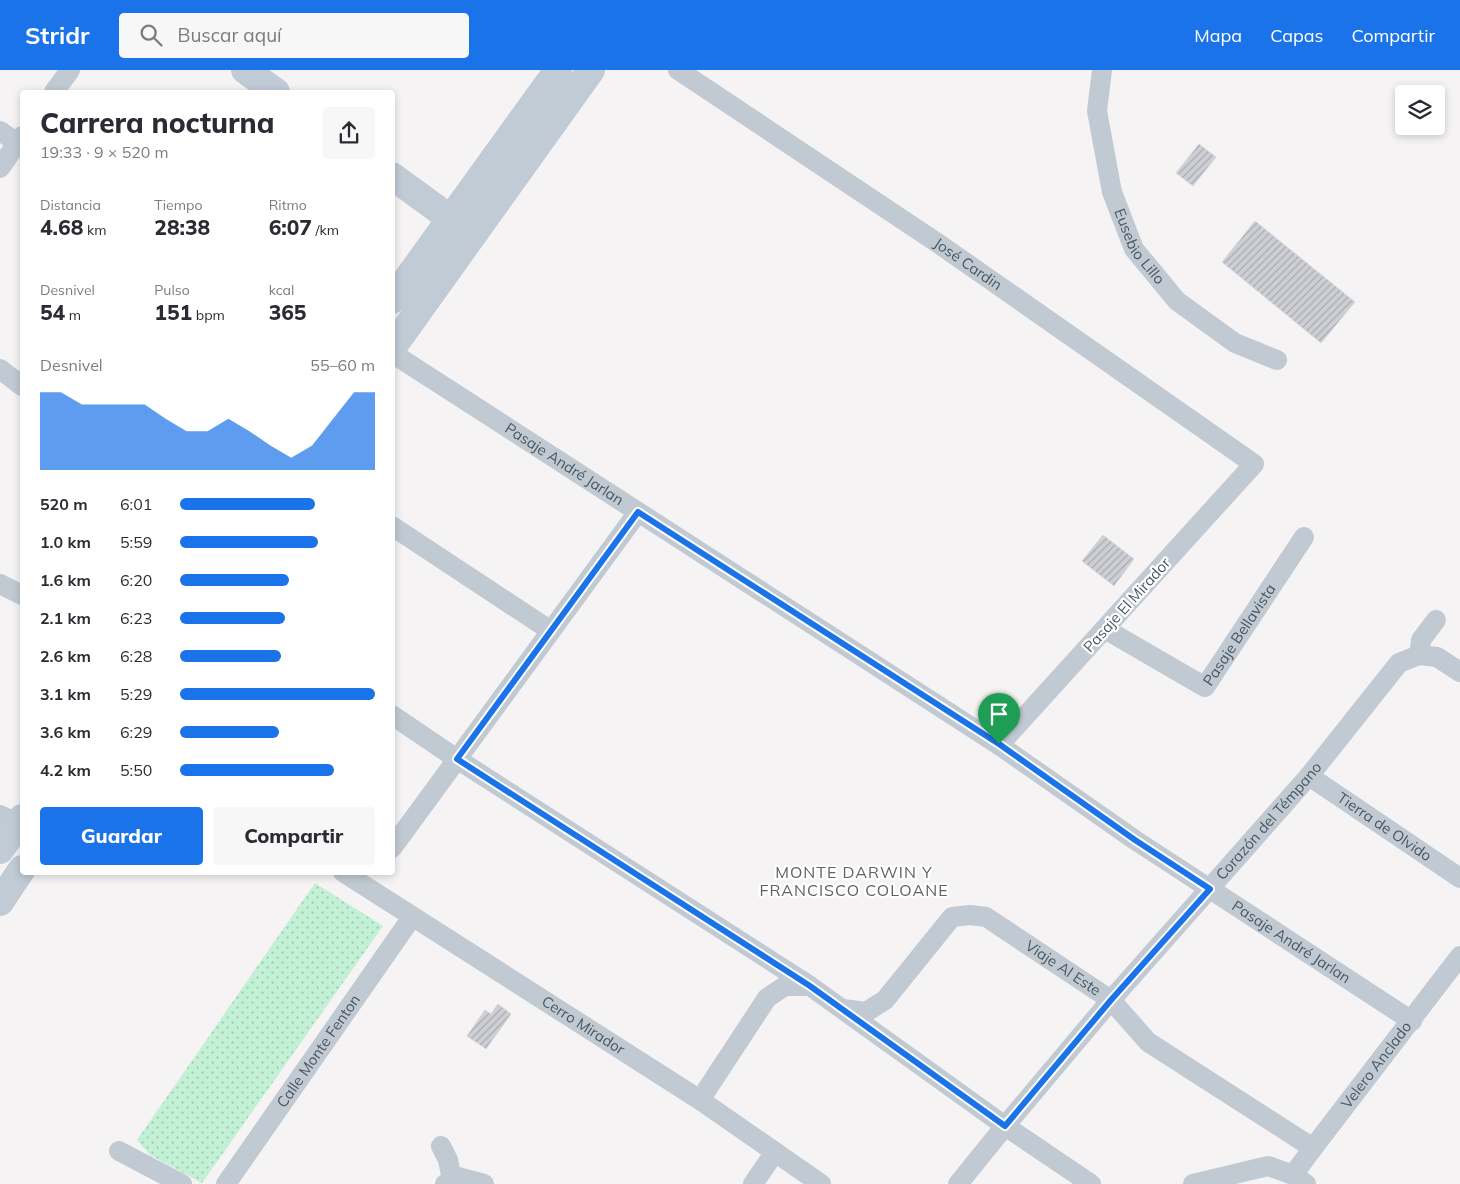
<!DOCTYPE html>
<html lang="es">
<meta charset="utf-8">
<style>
body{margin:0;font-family:Mulish,sans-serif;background:#f7f7f7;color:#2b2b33;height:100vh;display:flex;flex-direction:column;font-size:19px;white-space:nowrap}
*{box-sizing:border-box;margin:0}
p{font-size:16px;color:#7c7c81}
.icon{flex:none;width:28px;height:28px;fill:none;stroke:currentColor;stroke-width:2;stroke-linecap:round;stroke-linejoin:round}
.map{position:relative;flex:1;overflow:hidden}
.drawer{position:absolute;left:20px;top:20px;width:375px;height:785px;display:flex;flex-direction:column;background:#fff;border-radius:5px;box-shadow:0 2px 8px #0003}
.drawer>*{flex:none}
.controls{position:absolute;left:1395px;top:15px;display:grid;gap:10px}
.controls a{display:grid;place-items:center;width:50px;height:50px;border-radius:5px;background:#fff;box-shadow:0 2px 8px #0003;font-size:25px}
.pin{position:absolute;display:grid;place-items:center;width:42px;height:42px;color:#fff;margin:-51px -21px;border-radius:50% 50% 50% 0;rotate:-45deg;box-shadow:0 0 5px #0007}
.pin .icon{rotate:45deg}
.round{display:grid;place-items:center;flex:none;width:52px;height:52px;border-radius:5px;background:#f7f7f7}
.headline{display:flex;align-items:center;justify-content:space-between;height:85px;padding:0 20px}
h1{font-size:28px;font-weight:800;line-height:38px}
.stats{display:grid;grid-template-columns:repeat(3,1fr);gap:8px;height:85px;padding:5px 20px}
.stats div{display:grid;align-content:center}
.stats b{font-size:21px;font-weight:800}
.stats small{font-size:14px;font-weight:400}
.stats p{font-size:14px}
.chart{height:140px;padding:10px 20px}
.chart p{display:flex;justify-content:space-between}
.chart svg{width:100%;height:90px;margin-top:5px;fill:#1a73e8;opacity:.7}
.button{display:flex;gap:10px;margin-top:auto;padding:10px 20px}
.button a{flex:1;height:58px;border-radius:5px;background:#1a73e8;color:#fff;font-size:20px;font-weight:800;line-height:58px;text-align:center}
.button a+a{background:#f7f7f7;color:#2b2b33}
ul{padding:0 20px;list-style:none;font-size:16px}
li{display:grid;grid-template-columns:80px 60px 1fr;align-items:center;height:38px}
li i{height:12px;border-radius:6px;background:#1a73e8}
header{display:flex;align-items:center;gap:30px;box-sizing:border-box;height:70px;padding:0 25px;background:#1a73e8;color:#fff}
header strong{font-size:24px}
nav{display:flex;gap:28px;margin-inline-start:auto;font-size:18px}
.search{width:350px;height:45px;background:#f7f7f7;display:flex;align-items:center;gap:12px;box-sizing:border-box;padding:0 18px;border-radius:5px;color:#7c7c81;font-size:19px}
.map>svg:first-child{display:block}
.park{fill:url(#park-dots)}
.building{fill:url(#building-hatch);stroke:#d7d9de}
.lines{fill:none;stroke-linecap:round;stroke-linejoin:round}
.street{stroke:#c1cad2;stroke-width:20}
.secondary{stroke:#c1cbd6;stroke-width:28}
.route-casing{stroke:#fff;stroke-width:10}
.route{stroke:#1a73e8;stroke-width:6}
.labels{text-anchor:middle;stroke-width:4.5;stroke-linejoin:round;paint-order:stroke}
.street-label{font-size:15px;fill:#4a5661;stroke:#fff}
.neighbourhood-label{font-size:16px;letter-spacing:1px;fill:#5f6368;stroke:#fff}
</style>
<header>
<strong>Stridr</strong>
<div class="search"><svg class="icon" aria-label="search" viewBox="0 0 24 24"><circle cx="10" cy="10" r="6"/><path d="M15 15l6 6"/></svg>Buscar aquí</div>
<nav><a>Mapa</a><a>Capas</a><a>Compartir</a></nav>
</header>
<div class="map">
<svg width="1460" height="1114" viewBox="0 0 1460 1114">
<defs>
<pattern id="park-dots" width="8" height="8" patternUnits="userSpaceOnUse" patternTransform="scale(1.25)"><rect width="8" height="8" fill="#c3f1d5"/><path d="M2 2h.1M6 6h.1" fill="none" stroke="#a0c6b0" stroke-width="1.8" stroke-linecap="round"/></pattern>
<pattern id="building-hatch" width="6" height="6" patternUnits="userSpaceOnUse" patternTransform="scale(1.25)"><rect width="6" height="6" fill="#cdcfd5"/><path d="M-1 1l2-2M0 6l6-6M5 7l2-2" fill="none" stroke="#a8abb0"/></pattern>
</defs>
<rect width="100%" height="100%" fill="#f5f3f3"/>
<!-- park -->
<path class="park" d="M315,813l68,43 -181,257 -52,-28 -13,-15z"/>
<!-- building -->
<path class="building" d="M1199,74l17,13 -23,29 -17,-13z
M1255,151l100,81 -34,41 -99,-81z
M1103,465l31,24 -20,27 -32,-25z
M498,934l13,10 -25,35 -19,-13 18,-26 6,4z"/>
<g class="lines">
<!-- street -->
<g class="street">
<path id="s1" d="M678,0l261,174 315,220 -255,281"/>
<path id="s2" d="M1102,0l-5,41 15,81 22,57 43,52 58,42 42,17"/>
<path d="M54,22l16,-22"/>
<path d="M0,61l22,15"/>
<path d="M0,98l22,-32"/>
<path id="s3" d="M392,283l607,392 136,95 277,181"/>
<path d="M0,299l22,17"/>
<path d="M392,456l159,105"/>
<path d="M0,514l22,11"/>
<path id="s4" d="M1105,559l100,58 99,-150"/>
<path d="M1419,585l2,-15 15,-20"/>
<path d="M392,645l65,44 353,227 195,140 86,58"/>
<path id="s5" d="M1309,706l151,102"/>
<path d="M0,745l18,9"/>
<path d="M392,778l246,-336"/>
<path id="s6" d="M343,802l357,228 121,84"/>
<path id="s7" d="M843,939l23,3 19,-12 67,-83 18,-2 16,2 125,83 37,42 165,106"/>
<path d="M700,1030l67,-102 18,-12h25"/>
<path d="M441,1076l7,14 4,20"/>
<path d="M119,1081l63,33"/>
<path id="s8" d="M1293,1105l20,-27 147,-192"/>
<path id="s9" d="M226,1114l186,-267"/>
<path d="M445,1114l13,-7 26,7"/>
<path d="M753,1114l22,-32"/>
<path id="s10" d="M958,1114l47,-58 106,-126 198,-224 90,-113 20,-8 18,2 23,15"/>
<path d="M1193,1114l75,-18 25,9 13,9"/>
</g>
<!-- secondary -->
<path class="secondary" d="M245,0l31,22
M392,106l74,54
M392,230l166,-230
M392,278l199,-278
M0,780l22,-32
M0,832l22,-33"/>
</g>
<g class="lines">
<!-- route casing -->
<g class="route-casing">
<path id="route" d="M638,442l361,232 136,96 75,49 -99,111 -106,126 -195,-140 -353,-227z"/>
</g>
<!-- route -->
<use href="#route" class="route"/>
</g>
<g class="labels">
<!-- street labels -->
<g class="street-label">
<text dy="5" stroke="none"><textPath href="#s2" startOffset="185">Eusebio Lillo</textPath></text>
<text dy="5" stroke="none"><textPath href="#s1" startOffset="349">José Cardin</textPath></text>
<text dy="5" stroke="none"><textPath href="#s3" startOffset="205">Pasaje André Jarlan</textPath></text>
<text transform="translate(1127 535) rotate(-48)" y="5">Pasaje El Mirador</text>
<text dy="5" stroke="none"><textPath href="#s4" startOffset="178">Pasaje Bellavista</textPath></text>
<text dy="5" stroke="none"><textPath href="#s10" startOffset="478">Corazón del Témpano</textPath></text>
<text dy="5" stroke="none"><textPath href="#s5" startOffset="91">Tierra de Olvido</textPath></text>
<text dy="5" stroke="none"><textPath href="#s3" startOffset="1075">Pasaje André Jarlan</textPath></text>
<text dy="5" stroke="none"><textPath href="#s7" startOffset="279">Viaje Al Este</textPath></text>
<text dy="5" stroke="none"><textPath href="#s6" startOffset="285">Cerro Mirador</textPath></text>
<text dy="5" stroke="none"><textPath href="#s9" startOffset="162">Calle Monte Fenton</textPath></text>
<text dy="5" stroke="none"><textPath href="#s8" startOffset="138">Velero Anclado</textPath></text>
</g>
<!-- neighbourhood labels -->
<g class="neighbourhood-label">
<text x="854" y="808">MONTE DARWIN Y<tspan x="854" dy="18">FRANCISCO COLOANE</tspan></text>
</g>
</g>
</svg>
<div class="controls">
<a><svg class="icon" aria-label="layers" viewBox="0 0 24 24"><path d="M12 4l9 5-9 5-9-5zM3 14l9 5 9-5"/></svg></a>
</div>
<div class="pin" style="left:999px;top:674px;background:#1e9e55"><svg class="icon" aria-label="arrive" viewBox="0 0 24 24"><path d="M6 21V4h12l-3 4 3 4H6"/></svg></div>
<section class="drawer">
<div class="headline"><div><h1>Carrera nocturna</h1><p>19:33 · 9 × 520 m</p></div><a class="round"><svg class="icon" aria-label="share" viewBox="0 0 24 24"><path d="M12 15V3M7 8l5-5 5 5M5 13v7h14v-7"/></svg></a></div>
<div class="stats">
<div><p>Distancia</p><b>4.68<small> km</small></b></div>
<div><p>Tiempo</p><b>28:38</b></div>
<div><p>Ritmo</p><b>6:07<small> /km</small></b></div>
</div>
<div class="stats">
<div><p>Desnivel</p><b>54<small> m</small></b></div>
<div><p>Pulso</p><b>151<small> bpm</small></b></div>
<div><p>kcal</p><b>365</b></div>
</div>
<div class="chart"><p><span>Desnivel</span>55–60 m</p>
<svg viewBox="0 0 160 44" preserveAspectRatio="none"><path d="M0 44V6L10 6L20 12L30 12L40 12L50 12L60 19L70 25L80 25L90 19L100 25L110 32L120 38L130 32L140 19L150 6L160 6V44z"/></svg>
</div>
<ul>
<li><b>520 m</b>6:01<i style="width:69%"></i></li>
<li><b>1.0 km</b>5:59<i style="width:71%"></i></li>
<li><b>1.6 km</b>6:20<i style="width:56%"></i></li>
<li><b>2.1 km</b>6:23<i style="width:54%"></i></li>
<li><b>2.6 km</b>6:28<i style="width:52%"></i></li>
<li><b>3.1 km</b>5:29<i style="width:100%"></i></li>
<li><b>3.6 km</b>6:29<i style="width:51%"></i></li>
<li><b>4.2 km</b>5:50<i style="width:79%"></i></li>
</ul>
<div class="button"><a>Guardar</a><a>Compartir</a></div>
</section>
</div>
